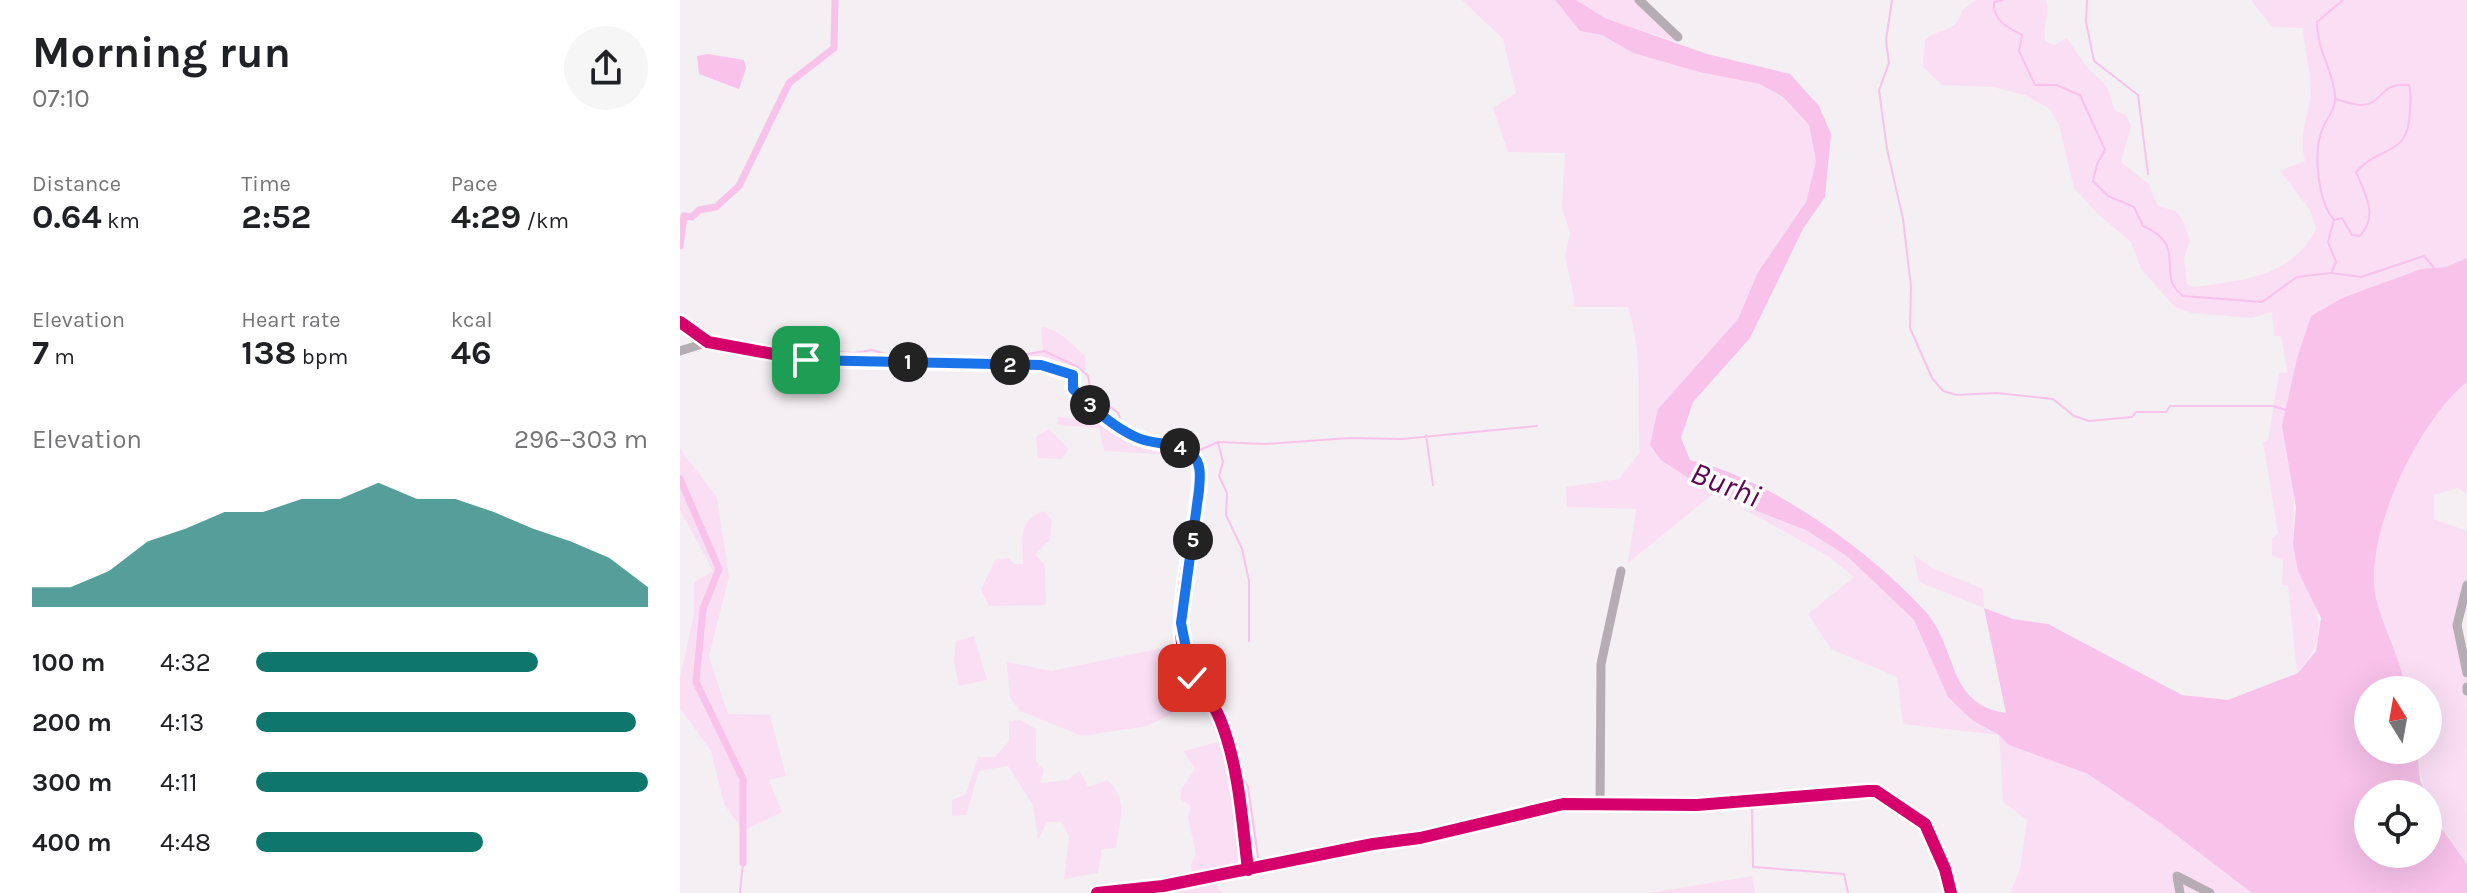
<!DOCTYPE html>
<meta charset="utf-8">
<style>
body{margin:0;font-family:Karla,sans-serif;background:#f6f6f6;color:#202124;height:100vh;display:flex;flex-direction:column;font-size:30px;white-space:nowrap}
*{box-sizing:border-box;margin:0}
p{font-size:26px;color:#757577}
.icon{flex:none;width:44px;height:44px;fill:none;stroke:currentColor;stroke-width:2;stroke-linecap:round;stroke-linejoin:round}
.map{position:relative;flex:1;overflow:hidden}
.sheet{display:flex;flex-direction:column;background:#fff;width:680px}
.sheet>*{flex:none}
.needle{width:52px;rotate:349deg}
.buttons{position:absolute;left:1674px;top:676px;display:grid;gap:16px}
.buttons a{display:grid;place-items:center;width:88px;height:88px;border-radius:50%;background:#fff;box-shadow:0 8px 32px #0002;font-size:40px}
.pin{position:absolute;display:grid;place-items:center;width:68px;height:68px;color:#fff;margin:-34px;border-radius:16px;box-shadow:0 4px 12px #0006}
.km{position:absolute;width:40px;height:40px;margin:-20px;border-radius:50%;background:#222;color:#fff;font-size:22px;line-height:40px;text-align:center}
.round{display:grid;place-items:center;flex:none;width:84px;height:84px;border-radius:42px;background:#f6f6f6}
.summary{display:flex;align-items:center;justify-content:space-between;height:136px;padding:0 32px}
h1{font-size:44px;font-weight:700;line-height:60px}
.metrics{display:grid;grid-template-columns:repeat(3,1fr);gap:12px;height:136px;padding:8px 32px}
.metrics div{display:grid;align-content:center}
.metrics b{font-size:34px;font-weight:700}
.metrics small{font-size:22px;font-weight:400}
.metrics p{font-size:22px}
.chart{height:224px;padding:16px 32px}
.chart p{display:flex;justify-content:space-between}
.chart svg{width:100%;height:144px;margin-top:8px;fill:#0f766e;opacity:.7}
ul{padding:0 32px;list-style:none;font-size:26px}
li{display:grid;grid-template-columns:128px 96px 1fr;align-items:center;height:60px}
li i{height:20px;border-radius:10px;background:#0f766e}
main{display:flex;flex:1;min-height:0}
.map>svg:first-child{display:block}
.green{fill:#fadff4}
.water{fill:#f8c2eb}
.lines{fill:none;stroke-linecap:round;stroke-linejoin:round}
.stream{stroke:#f8c2eb;stroke-width:2}
.canal{stroke:#f8c2eb;stroke-width:7}
.minor{stroke:#b6acb3;stroke-width:9}
.cycleway-casing{stroke:#fff;stroke-width:17}
.cycleway{stroke:#d6006c;stroke-width:12}
.route-casing{stroke:#fff;stroke-width:16}
.route{stroke:#1a73e8;stroke-width:10}
.labels{text-anchor:middle;stroke-width:7;stroke-linejoin:round;paint-order:stroke}
.water-label{font-size:32px;font-style:italic;fill:#5f0553;stroke:#fff}
</style>
<main>
<section class="sheet">
<div class="summary"><div><h1>Morning run</h1><p>07:10</p></div><a class="round"><svg class="icon" aria-label="share" viewBox="0 0 24 24"><path d="M12 15V3M7 8l5-5 5 5M5 13v7h14v-7"/></svg></a></div>
<div class="metrics">
<div><p>Distance</p><b>0.64<small> km</small></b></div>
<div><p>Time</p><b>2:52</b></div>
<div><p>Pace</p><b>4:29<small> /km</small></b></div>
</div>
<div class="metrics">
<div><p>Elevation</p><b>7<small> m</small></b></div>
<div><p>Heart rate</p><b>138<small> bpm</small></b></div>
<div><p>kcal</p><b>46</b></div>
</div>
<div class="chart"><p><span>Elevation</span>296–303 m</p>
<svg viewBox="0 0 160 44" preserveAspectRatio="none"><path d="M0 44V38L10 38L20 33L30 24L40 20L50 15L60 15L70 11L80 11L90 6L100 11L110 11L120 15L130 20L140 24L150 29L160 38V44z"/></svg>
</div>
<ul>
<li><b>100 m</b>4:32<i style="width:72%"></i></li>
<li><b>200 m</b>4:13<i style="width:97%"></i></li>
<li><b>300 m</b>4:11<i style="width:100%"></i></li>
<li><b>400 m</b>4:48<i style="width:58%"></i></li>
</ul>
</section>
<div class="map">
<svg width="1787" height="893" viewBox="0 0 1787 893">
<rect width="100%" height="100%" fill="#f4eff3"/>
<!-- green -->
<path class="green" d="M782,0h93l25,31 22,4 31,18 66,19 61,12 23,13 26,28 7,36 -10,41 -48,70 -20,47 -80,90 31,68 24,17 -85,69 8,-54 -69,-2 -1,-20 53,-8 21,-27c-4,-52 4,-94 -12,-145h-55l1,-9 -9,-42 5,-23 -8,-25 3,-55 -57,-1 -15,-44 23,-15 -13,-54z
M896,0h63l39,37 -4,4 -69,-23z
M1296,0h70c5,14 -4,26 -1,41l9,4 13,-7 19,28 21,20 8,25 11,4 5,11 -10,36 28,22 8,21 20,7 6,9 7,19 -6,17 3,27 6,3c48,-6 99,-10 123,-58l-6,-19 -30,-39 25,-10c-6,-24 1,-39 5,-62 3,-22 -6,-49 -7,-71l-31,-1 -21,-27h216v258l-21,9 -25,2 -79,29 -31,18 -14,42 -4,186c11,56 50,77 4,129l-9,-87 -6,-1 1,-25 -11,-4v-18l6,-4 -15,-92 5,-2 11,-67 8,-1 -6,-36h-7l-2,-24 -20,6 -60,-5 -17,-6 -34,-38 -10,-27 -34,-29 -23,-25 -15,-63 -9,-16 -25,-14 -32,-8 -51,-2 -19,-18 2,-27c14,-13 32,-6 37,-30z
M361,327c17,1 32,18 44,29l1,14 -13,5 -10,-5 -170,-8 -1,-6h125l26,-5z
M1787,382v112l-9,-6 -24,7v24l33,12v81l-7,1 7,60v191c-27,-37 -46,-69 -50,-114h11v-60h-22c-5,-30 -22,-58 -29,-88 -17,-61 42,-183 90,-220z
M378,417l57,7 79,32 -90,-5 -5,-23 -42,-3z
M369,429l20,20 -7,10 -24,-1 -2,-21z
M0,449l37,48 12,80 -20,79 19,58 42,1 16,61 -17,4 13,32 -39,19 -19,-27 -13,-53 -31,-43v-30l14,-64v-32l19,-11 -33,-61z
M1064,509l28,5 34,16 42,27 66,63 21,47 37,53 27,15 10,10 79,29 71,48 93,71h-242l10,-24 7,-49 -24,-18 -4,-67 -96,-11 -6,-47 -66,-28 -23,-35 46,-37 -26,-21z
M363,511l9,8 -2,21 -15,14 10,11 1,40 -57,1 -8,-16 14,-30 14,-2 5,6h9c0,-25 -6,-43 20,-53z
M1233,554l19,14 51,21 1,19 -65,-26z
M294,636l13,44 -28,6 -5,-25 2,-20z
M502,644l10,34 -20,36 -25,12 -65,10 -62,-25 -10,-13 -3,-36 44,9z
M340,720l16,9v32l8,9 -4,13 27,-3 13,-9 8,16 19,-7c23,20 12,39 9,68l-14,1 -4,24 -34,6 5,-42 -7,-15h-15l-9,18 -5,-35 -25,-39 -29,5 -13,44 -14,1v-16l14,-6 12,-37h17l14,-16v-19z
M546,740l22,130 -38,6 12,17h-111l81,-12 -1,-17 5,-10 -8,-37 3,-11 -11,-7 2,-11 13,-19 -12,-18z
M1072,876l3,17h-107z"/>
<!-- water -->
<path class="water" d="M875,0h21l29,18 102,36 83,20 29,32 12,28 -6,63 -22,32 -53,109 -57,64 -12,36 9,22c79,18 179,90 234,150 35,37 21,94 82,103l-22,-105 29,11 35,5 134,71 46,5 70,-27 18,-22 5,-33 -23,-47 -5,-27 3,-37 -14,-81 15,-68 14,-42 31,-18 79,-29 25,-2 21,-9v124c-48,37 -107,159 -90,220 8,30 24,58 29,88h-38v60h49l3,30 6,14h-58v60h60v-56l14,31 25,35v29h-215l-93,-71 -71,-48 -79,-29 -10,-10 -27,-15 -24,-23 -34,-77 -66,-63 -42,-27 -93,-36 -52,-34 -11,-15 8,-36 80,-90 20,-47 48,-70 10,-41 -7,-36 -26,-28 -23,-13 -61,-12 -66,-19 -31,-18 -22,-4z
M28,54l36,6 2,8 -7,21 -40,-15 -2,-18z"/>
<g class="lines">
<!-- stream -->
<path class="stream" d="M1212,0l-6,40 3,23 -10,27 8,59 16,70 8,68 -1,41 22,50 11,13 14,4 40,-2 56,6 21,17 15,5 43,-4 4,-5h30l4,-6h103l13,4
M1323,0l-9,2c-1,19 13,25 28,33l-3,16 16,34h21l24,10 25,55 -8,14 -4,17 15,15 26,11 9,19c47,20 11,49 40,70l79,6 35,-25 34,-4 30,4 63,-21 10,12
M1407,0l-1,22 8,39 44,34 10,79
M1654,220l8,-2 10,17 8,1c19,-21 5,-42 -4,-64 25,-28 53,-14 54,-62 0,-9 2,-16 -1,-25 -31,-3 -25,19 -47,20 -9,0 -19,-4 -27,-6
M1652,271l4,-9 -8,-20 6,-22c-16,-18 -21,-67 -12,-90 4,-12 15,-21 13,-35 -2,-25 -18,-44 -18,-73l26,-22
M122,350l52,3 18,-3 20,6h125l27,-5 34,16 10,9 3,16 27,21 5,12
M746,435l7,50
M538,443l5,19 -4,14 8,17 -1,22 16,34 7,32v60
M523,465l-3,-15 18,-8 47,2 84,-6 53,1 135,-13
M505,627l18,-132
M506,641l8,25
M559,770l9,17 11,77
M1072,808l1,59 91,7 4,19
M60,893l3,-30"/>
<!-- canal -->
<path class="canal" d="M0,246l4,-30 8,1 7,-7 17,-3 23,-21 50,-103 45,-35 1,-48
M0,479l39,90 -16,40 -7,73 47,97v84"/>
<!-- minor -->
<path class="minor" d="M959,0l39,37
M0,322l28,20 98,18 235,5 32,10v14c18,18 41,39 65,49 16,7 42,4 54,16 9,10 8,23 7,36 -5,42 -22,114 -17,153 6,37 26,46 38,76 19,47 22,101 28,151
M0,351l28,-9
M1787,585l-10,40 10,48
M1787,687v4
M920,806l1,-142 20,-93
M417,893l66,-7 210,-42 47,-6 143,-34 134,1 171,-14h8l49,33 20,45 6,24
M1500,893l-3,-17 33,17"/>
<!-- cycleway casing -->
<g class="cycleway-casing">
<path id="cycleway" d="M0,322l28,20 98,18 235,5 32,10v14c18,18 41,39 65,49 16,7 42,4 54,16 9,10 8,23 7,36 -5,42 -22,114 -17,153 6,37 26,46 38,76 19,47 22,101 28,151
M417,893l66,-7 210,-42 47,-6 143,-34 134,1 171,-14h8l49,33 20,45 6,24"/>
</g>
<!-- cycleway -->
<use href="#cycleway" class="cycleway"/>
</g>
<g class="lines">
<!-- route casing -->
<g class="route-casing">
<path id="route" d="M126,360l235,5 32,10v14c18,18 41,39 65,49 16,7 42,4 54,16 10,10 8,23 7,36l-18,133 11,55"/>
</g>
<!-- route -->
<use href="#route" class="route"/>
</g>
<g class="labels">
<!-- water labels -->
<g class="water-label">
<text transform="translate(1046 484) rotate(22)" y="11">Burhi</text>
</g>
</g>
</svg>
<div class="buttons">
<a><svg class="needle" viewBox="-14 -14 28 28"><path d="M0-13l5 13h-10z" fill="#e53935"/><path d="M0 13l5-13h-10z" fill="#757577"/></svg></a>
<a><svg class="icon" aria-label="locate" viewBox="0 0 24 24"><circle cx="12" cy="12" r="6"/><path d="M12 2v4M12 18v4M2 12h4M18 12h4"/></svg></a>
</div>
<div class="pin" style="left:126px;top:360px;background:#1e9e55"><svg class="icon" aria-label="arrive" viewBox="0 0 24 24"><path d="M6 21V4h12l-3 4 3 4H6"/></svg></div>
<div class="pin" style="left:512px;top:678px;background:#d93025"><svg class="icon" aria-label="check" viewBox="0 0 24 24"><path d="M5 12l5 5 9-10"/></svg></div>
<b class="km" style="left:228px;top:362px">1</b>
<b class="km" style="left:330px;top:365px">2</b>
<b class="km" style="left:410px;top:405px">3</b>
<b class="km" style="left:500px;top:448px">4</b>
<b class="km" style="left:513px;top:540px">5</b>
</div>
</main>
